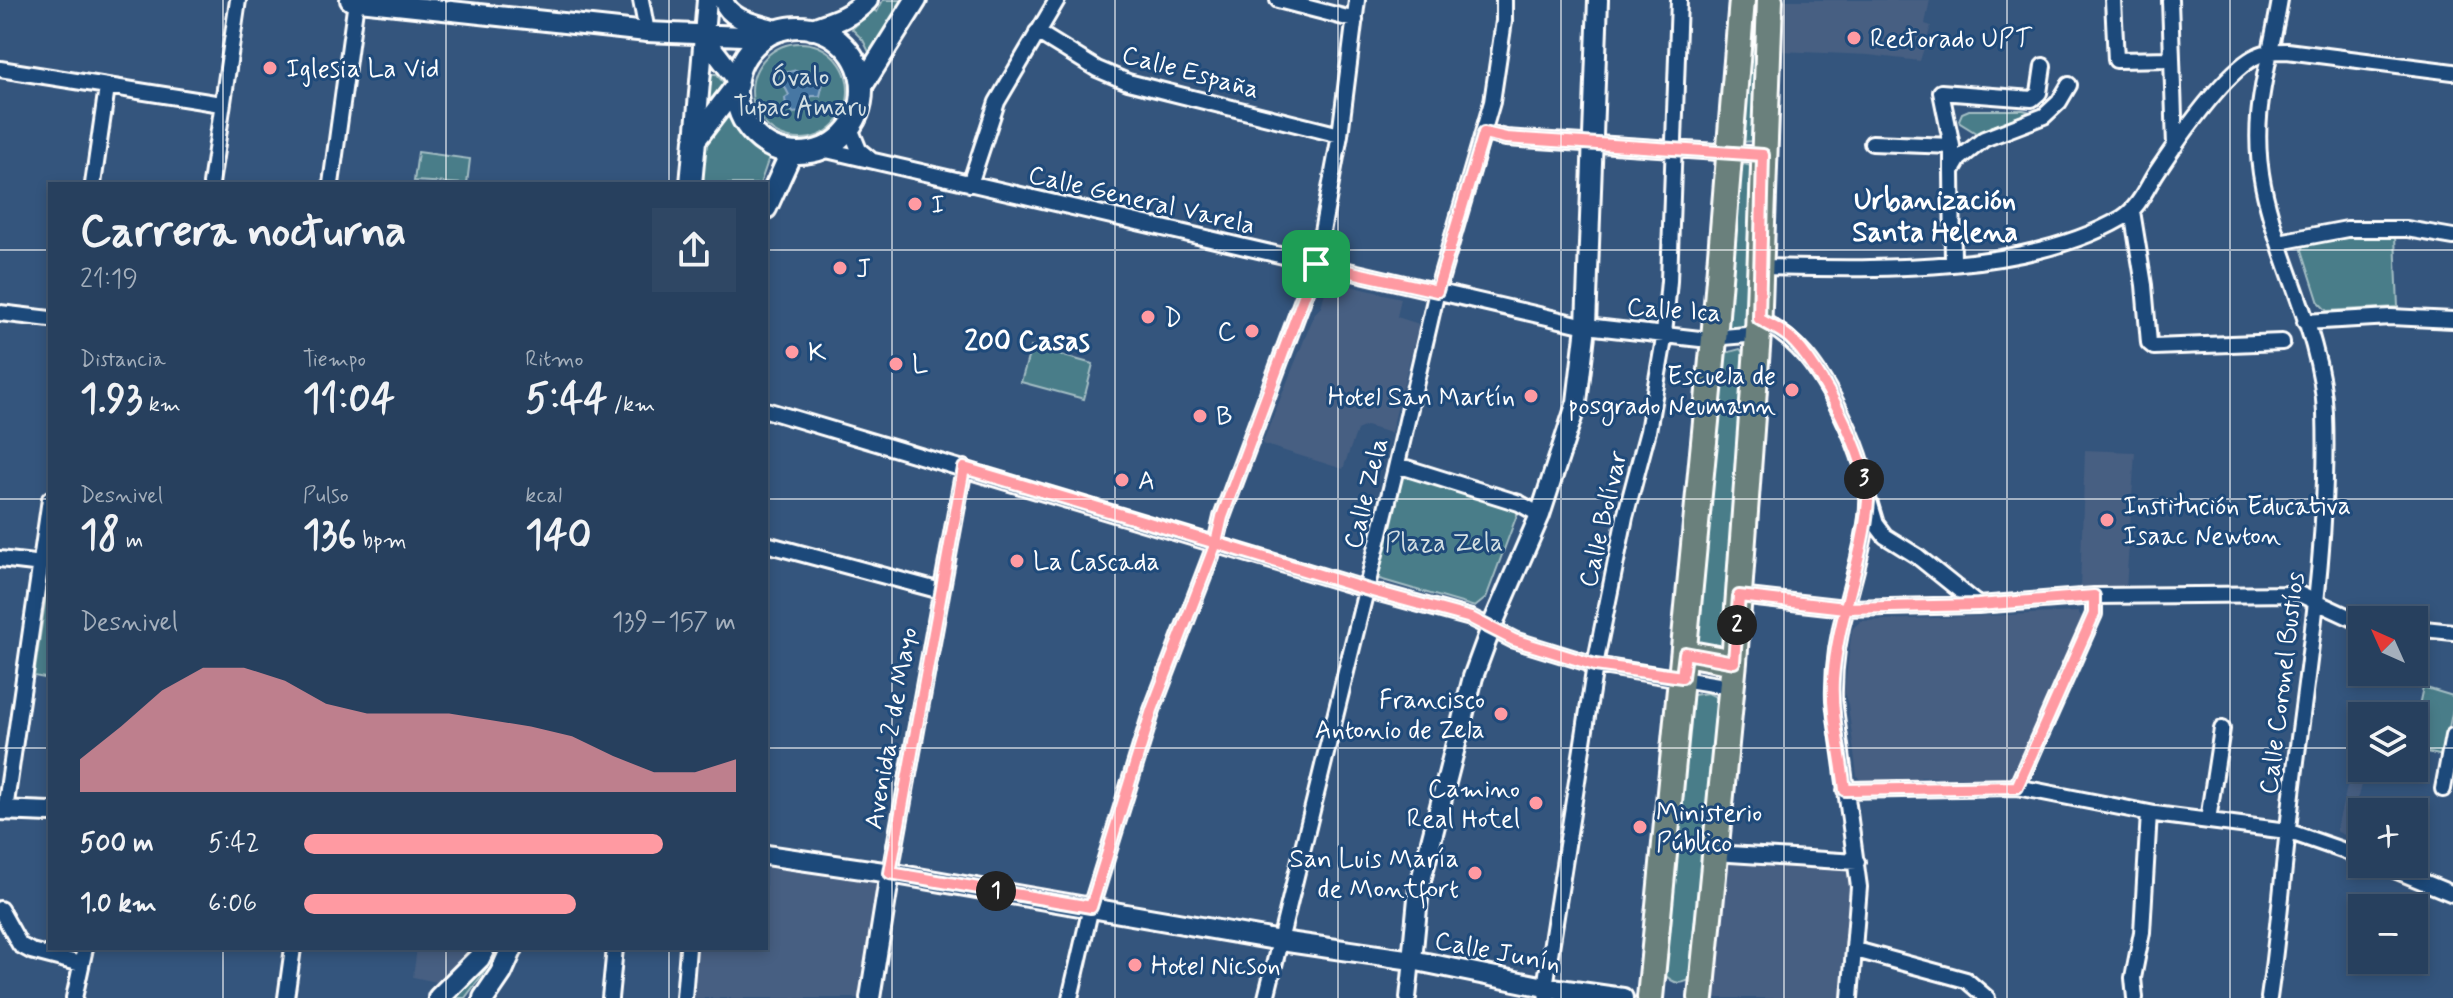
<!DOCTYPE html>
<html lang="es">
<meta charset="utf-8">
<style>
body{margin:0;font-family:Mynerve,sans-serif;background:#2f4764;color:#f1f3f6;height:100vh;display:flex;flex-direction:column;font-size:30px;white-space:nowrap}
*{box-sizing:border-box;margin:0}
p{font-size:26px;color:#a4afbc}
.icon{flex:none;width:44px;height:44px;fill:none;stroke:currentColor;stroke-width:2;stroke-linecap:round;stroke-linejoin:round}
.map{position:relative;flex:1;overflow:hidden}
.panel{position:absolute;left:48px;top:182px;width:720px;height:768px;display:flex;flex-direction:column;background:#27405e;border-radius:0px;box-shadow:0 4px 12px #0003,0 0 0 2px #435973}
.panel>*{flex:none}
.needle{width:52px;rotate:315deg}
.tools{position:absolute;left:2348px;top:606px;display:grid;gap:16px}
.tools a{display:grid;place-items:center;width:80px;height:80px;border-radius:0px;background:#27405e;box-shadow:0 4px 12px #0003,0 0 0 2px #435973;font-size:40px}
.pin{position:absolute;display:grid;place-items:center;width:68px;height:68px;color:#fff;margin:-34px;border-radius:16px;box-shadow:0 4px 12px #0006}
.km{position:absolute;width:40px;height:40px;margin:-20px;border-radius:50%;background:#222;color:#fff;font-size:22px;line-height:40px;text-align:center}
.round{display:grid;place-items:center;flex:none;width:84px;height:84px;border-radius:0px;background:#2f4764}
.summary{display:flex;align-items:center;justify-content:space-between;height:136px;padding:0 32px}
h1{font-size:44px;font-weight:700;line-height:60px}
.stats{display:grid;grid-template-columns:repeat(3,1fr);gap:12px;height:136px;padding:8px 32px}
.stats div{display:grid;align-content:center}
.stats b{font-size:40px;font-weight:700}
.stats small{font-size:22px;font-weight:400}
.stats p{font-size:22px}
.chart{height:224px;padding:16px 32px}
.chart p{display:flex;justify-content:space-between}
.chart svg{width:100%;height:144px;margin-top:8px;fill:#ff9aa2;opacity:.7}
ul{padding:0 32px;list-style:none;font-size:26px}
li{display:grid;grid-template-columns:128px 96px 1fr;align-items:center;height:60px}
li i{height:20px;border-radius:10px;background:#ff9aa2}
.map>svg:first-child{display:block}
.built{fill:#465f82}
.green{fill:#4a7d89;stroke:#a4bec4;stroke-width:2}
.water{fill:#4677a3;stroke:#90adc8;stroke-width:2}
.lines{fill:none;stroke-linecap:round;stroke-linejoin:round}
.minor-casing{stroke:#fff;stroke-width:20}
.tertiary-casing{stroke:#fff;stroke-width:24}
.secondary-casing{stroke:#fff;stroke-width:26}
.primary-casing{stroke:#fff;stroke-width:30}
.minor{stroke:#1f4a7a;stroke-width:14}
.tertiary{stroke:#1f4a7a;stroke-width:18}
.secondary{stroke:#1f4a7a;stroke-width:20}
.primary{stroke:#6a807c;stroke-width:24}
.route-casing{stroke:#fff;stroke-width:16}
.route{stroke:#ff9aa2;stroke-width:10}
.grid{fill:none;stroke:#fff;stroke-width:2;stroke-opacity:0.55}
.poi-dot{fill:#ff9aa2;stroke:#1f4a7a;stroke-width:3}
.labels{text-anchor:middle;stroke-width:6;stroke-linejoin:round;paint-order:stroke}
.poi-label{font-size:26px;fill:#fff;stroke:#1f4a7a;text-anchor:start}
.street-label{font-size:26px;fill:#fff;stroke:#1f4a7a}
.park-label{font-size:26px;fill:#d2dee2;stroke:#1f4a7a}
.neighbourhood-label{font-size:28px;font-weight:bold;fill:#fff;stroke:#1f4a7a}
</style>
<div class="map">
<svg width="2453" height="998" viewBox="0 0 2453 998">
<rect width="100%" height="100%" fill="#34557d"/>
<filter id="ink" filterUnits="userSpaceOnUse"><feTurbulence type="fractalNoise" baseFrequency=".0125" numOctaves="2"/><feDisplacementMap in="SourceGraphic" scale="16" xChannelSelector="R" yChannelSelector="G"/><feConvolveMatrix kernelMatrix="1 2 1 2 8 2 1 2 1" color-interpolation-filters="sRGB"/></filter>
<g filter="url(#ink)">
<!-- built -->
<path class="built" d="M1782,0h148l-5,24 6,2 -11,35 -52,-6 -88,-4z
M1333,282l68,16 -4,19 22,7 -28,109 -25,-7 -9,4 -14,39 -81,-25 53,-131 6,-6 5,-19z
M2085,450l50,2 -9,137 -46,-2z
M2078,612l6,8 -68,157 -6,5 -68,1 -6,-6h-15l-6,5h-53l-5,-6 -9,-72 -4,-10 8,-65 9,-8z
M2349,779l13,2 -14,56 -12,-6z
M1714,853l143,9 -7,136h-149z
M766,855l124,18 -20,125h-186l4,-50h78z
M417,948h57l-4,7 -29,28 -28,-6z"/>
<!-- green -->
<path class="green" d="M883,0h20l-13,22 3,3 -23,29 -7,-14 -11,-11 21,-19 4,2z
M1746,0h19l-12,141 -10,1 -6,-7z
M752 91a48 48 0 1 1 96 0a48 48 0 1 1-96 0Z
M712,74h4l8,9 -13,19 -3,-2z
M1969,110h54l8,2 -55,21 -16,-10 -1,-3 3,-7z
M727,115l17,26 25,17 -9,26h-63l5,-38z
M418,152l52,7 -3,25 -53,-3z
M1744,164l7,2 5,7 -6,148 -7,9 -11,1 -6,-7 11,-154z
M2354,235l41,1 3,71 -71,4 -8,-8 -17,-53 3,-5z
M1031,347l62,17 -9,35 -63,-17z
M1740,349l10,11 -25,293 -33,-9 27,-282 6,-9z
M1402,474l110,34 6,4 -32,86 -11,9 -99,-29z
M50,569v110l-16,-3z
M2423,687l30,9v13l-10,47 -29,-7v-20z
M1708,693l10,5 4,13 -27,265c-13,10 -21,9 -32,-3l21,-266 9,-12z
M495,948h7l-37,50h-11l28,-30z"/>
<!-- water -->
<path class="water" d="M796,70l8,8h14l5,5 -3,13h-8l-6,5 -2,10 -10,2 -8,-7 -1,-8 4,-3 -7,-14 3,-8z"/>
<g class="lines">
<!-- minor casing -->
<g class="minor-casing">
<path id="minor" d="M641,0l6,32
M1278,0l77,20
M2113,0l3,60 56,-1
M2170,0l5,146
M1037,32l60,37 31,13 212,53
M0,69l221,35
M850,128l9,22 11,9
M1484,133l22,5 257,17
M1872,143l80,3
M822,149l764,177 114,13 58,-5
M1952,171v-25l-11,-54 91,7 7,-6 4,-27
M93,184l14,-97
M211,184l27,-184
M331,184l25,-183
M970,184l27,-82 60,-102
M2132,211l12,74 5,58 5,4 128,-5
M2279,242l68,-13h60l46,8
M1953,263l-1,-92 7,-12 25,-20 60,-23 15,-14 10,-17
M1759,267c110,2 266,8 363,-49 18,-11 25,-32 36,-48 20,-30 68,-100 99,-114 9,-5 19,-5 30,-5l166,21
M0,313l50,6
M1759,319c39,22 56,45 77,84 14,27 30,62 32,93 2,28 -14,80 -21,108 -9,31 -14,65 -13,97l25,186 -9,111
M2305,322l86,-5 62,3
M766,410l599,179 106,29 43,22 81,25 136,22
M1396,468h11l112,35 21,12
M1870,504l6,20 9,12 32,20 61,49
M766,544l175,47
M0,559l42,5
M1739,596l106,12 133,-3 116,-9 205,-2 63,29
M2414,628l39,4
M2017,787l77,-173v-18
M2443,789l10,-53
M1845,790l172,-3 138,27 132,17 75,26
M5,810l45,-311
M2208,820l14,-91
M1714,853l143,9
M2380,864l73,30
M890,873l74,-405
M0,909l20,36 11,6 50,13
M1856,950l110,30 21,18
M74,998l11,-50
M286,998l7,-50
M610,998l5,-50
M684,998l4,-50
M1070,998l21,-91 61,-197 64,-167 6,-26 94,-253 24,-129 17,-135
M1266,998l130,-530 41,-177 55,-189 12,-81v-21
M1408,998l4,-38
M1547,998l-2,-11 50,-322 30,-148 23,-86 15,-86 6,-64 10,-281
M2135,998l-2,-20 9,-46 7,-119
M2269,998c11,-76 16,-153 26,-229 15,-118 34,-236 30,-356 -3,-79 -47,-151 -62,-228 -14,-71 6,-117 17,-185"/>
</g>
<!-- tertiary casing -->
<g class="tertiary-casing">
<path id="tertiary" d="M350,0l297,32 120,5
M723,0c7,22 37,24 56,31
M703,36l34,44
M695,140l12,-140
M0,810l50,2
M766,855l124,18 391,68 131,19 133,27 78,11
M1412,960l7,-72 54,-211 18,-49 49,-113 37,-113 9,-76 12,-326
M870,998l20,-125"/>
</g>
<!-- secondary casing -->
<g class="secondary-casing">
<path id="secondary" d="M736 90a63 63 0 1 1 126 0a63 63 0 1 1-126 0Z
M812,29c21,-7 39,-12 55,-29
M862,86l54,-86
M691,184l4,-44 42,-55
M766,208l25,-55
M439,998l40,-40 5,-10
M484,998l17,-25 11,-25"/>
</g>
<!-- primary casing -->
<g class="primary-casing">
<path id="primary" d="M1685,653l49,9
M1650,998l64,-659 28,-339
M1701,998l33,-336 24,-328 12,-334"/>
</g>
<!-- minor -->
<use href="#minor" class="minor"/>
<!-- tertiary -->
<use href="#tertiary" class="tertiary"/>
<!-- secondary -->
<use href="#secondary" class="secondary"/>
<!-- primary -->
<use href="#primary" class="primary"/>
</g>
</g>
<g class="lines" filter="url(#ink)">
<!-- route casing -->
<g class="route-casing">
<path id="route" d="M1316,264l-94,253 -6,26 -252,-75 -74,405 201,34 61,-197 64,-167 149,46 106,29 43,22 81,25 87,12 3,-24 49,9 5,-66 106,12 133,-3 116,-9v18l-77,173 -172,3c-4,-36 -14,-74 -12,-110 4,-61 30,-118 35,-179 3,-39 -49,-137 -78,-163 -9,-8 -21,-13 -31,-19l4,-164 -257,-17 -22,-5 -47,158 -121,-27"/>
</g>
<!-- route -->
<use href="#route" class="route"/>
</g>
<!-- grid -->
<path class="grid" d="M223,0v184M446,0v184M669,0v184M892,0v998M1115,0v998M1338,0v998M1561,0v998M1784,0v998M2007,0v998M2230,0v998M0,250h50M766,250h1687M0,499h50M766,499h1687M0,748h50M766,748h1596M2414,748h39M223,948v50M446,948v50M669,948v50"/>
<!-- markers -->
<g class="poi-dot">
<circle cx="1854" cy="38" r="8"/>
<circle cx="270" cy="68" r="8"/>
<circle cx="915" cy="204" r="8"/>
<circle cx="840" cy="268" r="8"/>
<circle cx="1148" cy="317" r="8"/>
<circle cx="1252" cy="331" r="8"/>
<circle cx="792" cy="352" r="8"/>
<circle cx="896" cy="364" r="8"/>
<circle cx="1792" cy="390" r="8"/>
<circle cx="1531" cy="396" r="8"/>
<circle cx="1200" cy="416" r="8"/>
<circle cx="1122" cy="480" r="8"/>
<circle cx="2107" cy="520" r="8"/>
<circle cx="1017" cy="561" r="8"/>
<circle cx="1501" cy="714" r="8"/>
<circle cx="1536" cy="803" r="8"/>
<circle cx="1640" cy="827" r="8"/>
<circle cx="1475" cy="873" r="8"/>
<circle cx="1135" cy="965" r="8"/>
</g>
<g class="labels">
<!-- poi labels -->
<g class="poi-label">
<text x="1870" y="47">Rectorado UPT</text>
<text x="286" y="77">Iglesia La Vid</text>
<text x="931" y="213">I</text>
<text x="856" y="277">J</text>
<text x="1164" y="326">D</text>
<text x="1236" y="340" text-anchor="end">C</text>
<text x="808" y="361">K</text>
<text x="912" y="373">L</text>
<text x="1776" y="384" text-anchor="end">Escuela de<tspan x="1776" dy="30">posgrado Neumann</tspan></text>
<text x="1515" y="405" text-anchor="end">Hotel San Martín</text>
<text x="1216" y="425">B</text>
<text x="1138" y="489">A</text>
<text x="2123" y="514">Institución Educativa<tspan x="2123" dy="30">Isaac Newton</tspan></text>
<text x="1033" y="570">La Cascada</text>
<text x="1485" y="708" text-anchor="end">Francisco<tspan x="1485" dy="30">Antonio de Zela</tspan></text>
<text x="1520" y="797" text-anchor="end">Camino<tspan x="1520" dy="30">Real Hotel</tspan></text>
<text x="1656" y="821">Ministerio<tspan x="1656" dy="30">Público</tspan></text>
<text x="1459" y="867" text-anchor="end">San Luis María<tspan x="1459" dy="30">de Montfort</tspan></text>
<text x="1151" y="974">Hotel Nicson</text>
</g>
<!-- street labels -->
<g class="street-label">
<text transform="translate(1191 71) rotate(15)" y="9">Calle España</text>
<text transform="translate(1142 199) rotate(13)" y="9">Calle General Varela</text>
<text transform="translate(1674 309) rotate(4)" y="9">Calle Ica</text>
<text transform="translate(1365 493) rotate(-76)" y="9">Calle Zela</text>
<text transform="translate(1602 519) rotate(-77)" y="9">Calle Bolívar</text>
<text transform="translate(2281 683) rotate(-83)" y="9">Calle Coronel Bustíos</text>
<text transform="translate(890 728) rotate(-80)" y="9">Avenida 2 de Mayo</text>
<text transform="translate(1498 951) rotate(11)" y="9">Calle Junín</text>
</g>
<!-- park labels -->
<g class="park-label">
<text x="800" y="85">Óvalo<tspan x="800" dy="30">Tupac Amaru</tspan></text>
<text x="1444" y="551">Plaza Zela</text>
</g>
<!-- neighbourhood labels -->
<g class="neighbourhood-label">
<text x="1935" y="209">Urbanización<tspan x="1935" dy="32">Santa Helena</tspan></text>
<text x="1027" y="350">200 Casas</text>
</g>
</g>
</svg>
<div class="tools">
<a><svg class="needle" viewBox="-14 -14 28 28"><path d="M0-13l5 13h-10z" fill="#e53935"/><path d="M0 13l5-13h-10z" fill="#a4afbc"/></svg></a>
<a><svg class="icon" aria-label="layers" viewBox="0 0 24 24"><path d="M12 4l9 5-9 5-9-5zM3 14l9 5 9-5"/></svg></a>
<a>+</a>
<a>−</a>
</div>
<div class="pin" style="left:1316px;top:264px;background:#1e9e55"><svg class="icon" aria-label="arrive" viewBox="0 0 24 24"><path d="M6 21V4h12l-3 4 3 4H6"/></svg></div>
<b class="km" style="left:996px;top:891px">1</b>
<b class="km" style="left:1737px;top:625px">2</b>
<b class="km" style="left:1864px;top:479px">3</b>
<section class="panel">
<div class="summary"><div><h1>Carrera nocturna</h1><p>21:19</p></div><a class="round"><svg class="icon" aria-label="share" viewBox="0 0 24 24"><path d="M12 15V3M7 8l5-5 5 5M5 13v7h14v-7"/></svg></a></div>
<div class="stats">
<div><p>Distancia</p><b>1.93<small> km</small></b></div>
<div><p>Tiempo</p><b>11:04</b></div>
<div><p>Ritmo</p><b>5:44<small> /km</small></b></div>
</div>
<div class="stats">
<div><p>Desnivel</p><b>18<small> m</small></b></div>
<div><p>Pulso</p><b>136<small> bpm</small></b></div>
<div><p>kcal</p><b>140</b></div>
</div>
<div class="chart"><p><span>Desnivel</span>139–157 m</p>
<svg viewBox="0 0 160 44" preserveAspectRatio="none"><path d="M0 44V34L10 24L20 13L30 6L40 6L50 10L60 17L70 20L80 20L90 20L100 22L110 24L120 27L130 33L140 38L150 38L160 34V44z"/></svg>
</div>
<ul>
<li><b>500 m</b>5:42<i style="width:83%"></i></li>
<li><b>1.0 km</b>6:06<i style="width:63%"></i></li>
</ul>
</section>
</div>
